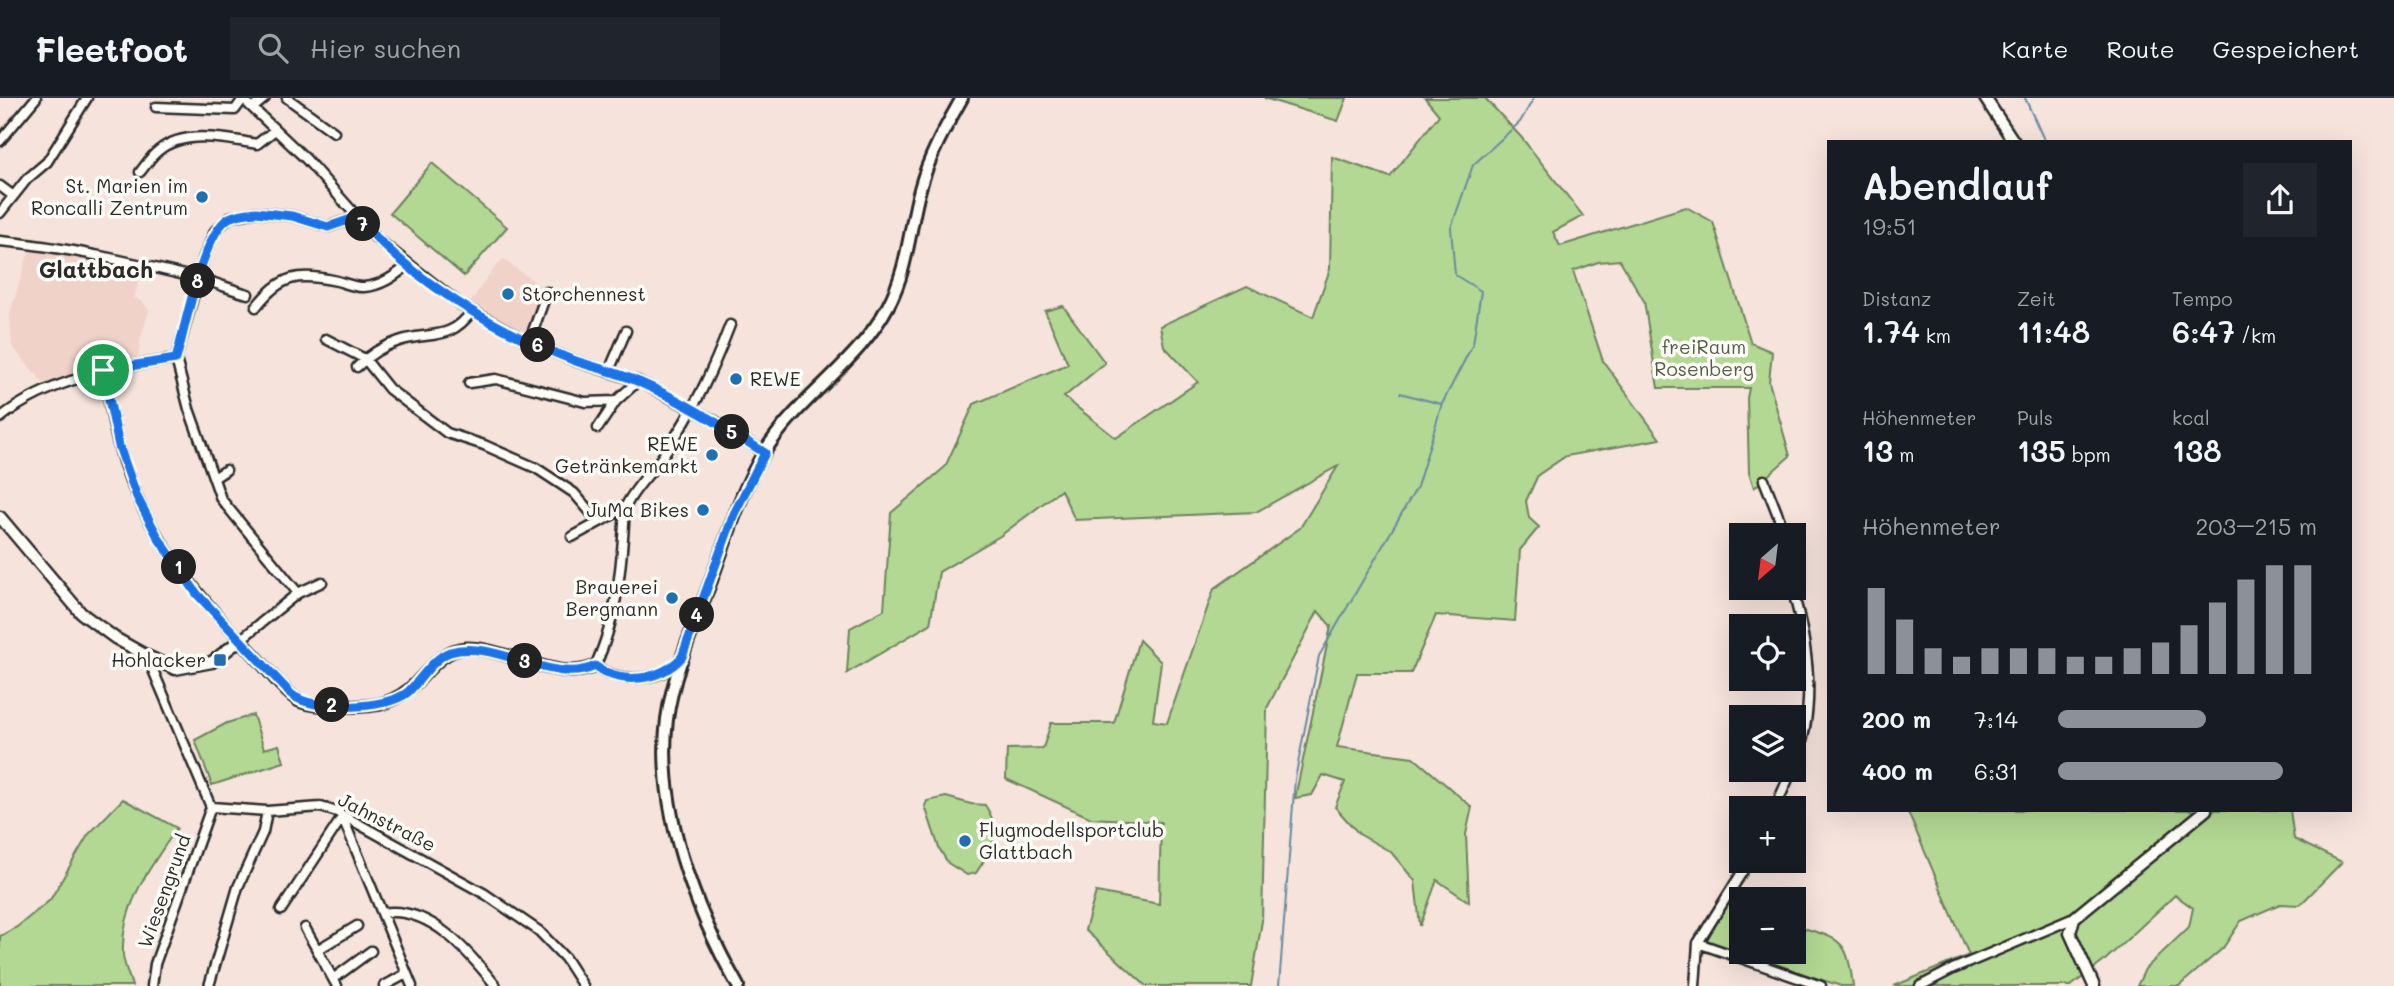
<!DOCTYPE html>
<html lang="de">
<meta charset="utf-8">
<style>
body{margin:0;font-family:Mali,sans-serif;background:#20242c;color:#f1f3f6;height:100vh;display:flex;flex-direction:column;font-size:26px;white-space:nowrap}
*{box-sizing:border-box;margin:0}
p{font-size:23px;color:#9ea1a6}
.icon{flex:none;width:38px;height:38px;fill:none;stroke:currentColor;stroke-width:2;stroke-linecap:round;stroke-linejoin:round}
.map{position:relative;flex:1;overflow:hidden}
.details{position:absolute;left:1827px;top:42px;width:525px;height:672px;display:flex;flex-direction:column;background:#171b24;border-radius:0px;box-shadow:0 7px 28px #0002}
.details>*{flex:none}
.needle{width:46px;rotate:208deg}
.controls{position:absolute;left:1729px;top:425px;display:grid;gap:14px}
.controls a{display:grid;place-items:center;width:77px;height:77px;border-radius:0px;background:#171b24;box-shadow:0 7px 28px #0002;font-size:35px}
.pin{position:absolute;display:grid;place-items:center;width:60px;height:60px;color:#fff;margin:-30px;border:4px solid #fff;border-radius:50%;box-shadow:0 2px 7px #0007}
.km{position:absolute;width:35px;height:35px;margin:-18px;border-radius:50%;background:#222;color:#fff;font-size:19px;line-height:35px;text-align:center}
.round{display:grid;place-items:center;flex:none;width:74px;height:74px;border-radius:0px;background:#20242c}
.head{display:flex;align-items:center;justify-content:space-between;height:119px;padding:0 35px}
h1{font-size:38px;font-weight:600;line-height:52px}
.figures{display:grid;grid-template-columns:repeat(3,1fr);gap:10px;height:119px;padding:7px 35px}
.figures div{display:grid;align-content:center}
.figures b{font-size:30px;font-weight:600}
.figures small{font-size:19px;font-weight:400}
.figures p{font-size:19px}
.chart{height:196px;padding:14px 35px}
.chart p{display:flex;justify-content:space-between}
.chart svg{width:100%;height:126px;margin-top:7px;stroke:#8c9099;stroke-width:6}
ul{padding:0 35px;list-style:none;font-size:23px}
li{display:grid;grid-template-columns:112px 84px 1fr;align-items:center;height:52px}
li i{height:18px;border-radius:9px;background:#8c9099}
header{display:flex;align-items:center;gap:42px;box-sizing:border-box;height:98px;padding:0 35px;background:#171b24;border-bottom:2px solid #363941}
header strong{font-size:33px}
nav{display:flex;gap:38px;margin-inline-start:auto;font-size:24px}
.search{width:490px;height:63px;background:#20242c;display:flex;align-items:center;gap:18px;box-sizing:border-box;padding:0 24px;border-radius:0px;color:#9ea1a6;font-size:26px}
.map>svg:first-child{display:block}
.built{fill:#f0d2c9}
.green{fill:#b2d893;stroke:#6e825f;stroke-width:2}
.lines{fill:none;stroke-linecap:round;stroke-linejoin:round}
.stream{stroke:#688ba1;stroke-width:2}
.minor-casing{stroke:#2b2b2b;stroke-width:13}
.tertiary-casing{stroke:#2b2b2b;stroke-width:15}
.secondary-casing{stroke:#2b2b2b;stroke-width:16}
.minor{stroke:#fdfcf7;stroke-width:8}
.tertiary{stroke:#fdfcf7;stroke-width:10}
.secondary{stroke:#fdfcf7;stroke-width:10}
.route-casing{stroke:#fff;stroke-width:14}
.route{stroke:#1a73e8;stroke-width:9}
.poi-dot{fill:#1f6fb2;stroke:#fdfcf7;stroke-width:2.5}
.labels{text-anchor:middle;stroke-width:7;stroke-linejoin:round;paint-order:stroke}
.poi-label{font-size:19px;fill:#2b2b2b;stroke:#fdfcf7;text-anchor:end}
.park-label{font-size:19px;fill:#545f4a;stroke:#fdfcf7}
.street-label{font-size:19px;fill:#2b2b2b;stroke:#fdfcf7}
.quarter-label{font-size:23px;font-weight:bold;fill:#2b2b2b;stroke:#fdfcf7}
</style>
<header>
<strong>Fleetfoot</strong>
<div class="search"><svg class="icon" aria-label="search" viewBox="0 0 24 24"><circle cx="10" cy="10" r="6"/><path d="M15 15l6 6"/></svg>Hier suchen</div>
<nav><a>Karte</a><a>Route</a><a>Gespeichert</a></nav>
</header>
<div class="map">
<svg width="2394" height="888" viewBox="0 0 2394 888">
<rect width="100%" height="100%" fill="#f5e3dc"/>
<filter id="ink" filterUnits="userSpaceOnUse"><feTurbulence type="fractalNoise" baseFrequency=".0143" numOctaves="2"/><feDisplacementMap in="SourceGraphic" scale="14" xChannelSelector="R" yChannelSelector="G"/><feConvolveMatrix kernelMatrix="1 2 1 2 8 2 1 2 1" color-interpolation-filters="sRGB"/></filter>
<g filter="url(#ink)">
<!-- built -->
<path class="built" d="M30,150l112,21 -8,29 9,4 6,9 -8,26 -3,22 -27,3 -65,24 -34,-40 -2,-32z
M503,161l40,29 -18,46 -55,-31 18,-27z"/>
<!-- green -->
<path class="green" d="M1264,0h83l-9,23z
M1425,0h60l36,39 62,79 -30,16 7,14 126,-39 27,15 38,121 21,9 -3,30 21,74 -36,32 -5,-16 -2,-74 2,-10h-91l-14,-87 -24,-41 -22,2 -25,9 30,90 57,78 -94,17 -28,19 -12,26 3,17 10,9 -19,23 -5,71 -79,-6 -25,58h-54l-20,74 76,10 59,50 -6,27 3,68 -32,-22 -17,46 -5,-45 -24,-29 -32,-18 -24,-27 10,-25 -22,-7 -11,20 -17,3 36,-172 -13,-15 -51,97 -5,213 -11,65h-105l-61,-56 11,-38 63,12 2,-82 -70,-4 -85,-39 1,-30 36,-1 8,-25h63l25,-83 22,22 -8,59 14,2 47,-134 86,-61 38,-62 -82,46 -181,8 -14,-30 -61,46 -61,36 -9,52 -83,49 3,-45 34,-18 7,-97 54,-46 29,-63 94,-40 -23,-53 18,-5 42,57 -41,34 52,41 82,-56 -34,-36 -4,-20 87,-40 66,31 17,-48 2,-112 58,20 49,-62z
M432,65l75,64 -43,49 -74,-63z
M253,617l11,34 15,-4 5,17 -72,23 -17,-45 32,-17z
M946,699l25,7 14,1c18,27 8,43 -9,68l-9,2 -19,-12 -9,-15 -14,-42 2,-5z
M123,701l54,29c-26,38 -57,78 -54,127 1,10 6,21 9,31h-132v-50l17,-9 33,-27 38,-65z
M1907,712h383l4,29 48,23 -42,43 -20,-1 -39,17 -18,27 -44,38h-42l8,-17 44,-42 4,-19 -18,-13 -72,67 -32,24h-177l75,-31z
M1727,806l14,4v44h53v-27c45,15 53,10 59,61h-12l-133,-43 -1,-8z"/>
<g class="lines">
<!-- stream -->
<path class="stream" d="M2025,0l20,44
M1400,295l41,11
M1279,888l16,-207 24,-123 98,-169 25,-83 31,-60 8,-53 -26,-16 -4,-47 22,-63 47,-43 14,-24"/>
<!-- minor casing -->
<g class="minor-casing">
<path id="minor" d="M242,0l64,61 70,79 85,67 68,37 46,19 63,20 77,40 50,32
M287,0l47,34
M156,9l79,3 8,-11
M253,10l12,-10
M0,43l36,-43
M140,74c6,-7 11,-16 18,-21 26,-22 69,-12 99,-7l18,-14
M0,88l12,9
M0,115l27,-34 20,-17 40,-64
M0,143c68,6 135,22 201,38 16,4 31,11 47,15
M256,209c25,-33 43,-34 81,-26 8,2 19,7 27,6 17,-1 31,-11 44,-22
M326,241l39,20 24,30 58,44 37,12 52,23 38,25 24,28
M529,244l18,-50
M357,269c12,-12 26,-21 42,-26 31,-10 51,1 73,-30
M103,272c5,25 9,50 15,74 20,77 69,139 122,196l58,-47 24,-11
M609,273l17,-40
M469,285l27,-4 89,23 31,-1 22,-20
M0,320c49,-39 116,-51 176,-59
M598,330l18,-27
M214,380l12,-8
M1764,382l15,38 2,18
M572,439l53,-29
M1792,490c16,57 26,120 2,177
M298,495l-77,-94 -32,-90 -13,-50 28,-102 11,-26 15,-14 26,-5 36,4 36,11 29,-10
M147,558l64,151 56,4 54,-4 16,5 148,82 54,37 26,27 18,28
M680,562c-21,22 -61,24 -85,6 23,-48 27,-105 30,-158 9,-21 29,-37 41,-57 28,-41 46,-79 64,-126
M1775,710l17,-38
M342,718l70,170
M1749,763l-51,82 123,43
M281,812l62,-94
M382,815c48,-8 87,39 114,73
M305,830l32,58
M317,852l40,-24
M333,881l38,-28
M152,888l3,-22 56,-157
M209,888l29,-99 25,-55 4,-21
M384,888l22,-12
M1695,888l3,-43
M1920,888l33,-17 121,-51"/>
</g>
<!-- tertiary casing -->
<g class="tertiary-casing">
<path id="tertiary" d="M1985,0l29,44
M0,419l81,96 34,25 32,18 28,13 37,-7 28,-22c17,15 43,52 59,61 15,7 69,7 85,2 12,-4 22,-10 31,-19 14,-14 29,-35 51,-36 39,-1 93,36 129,18
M2094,888l-24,-53 4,-15 132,-108"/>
</g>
<!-- secondary casing -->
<g class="secondary-casing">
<path id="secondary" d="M738,888c-43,-76 -82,-178 -71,-267 7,-50 28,-94 45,-141 16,-43 29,-88 53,-127 34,-54 93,-88 123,-145 20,-37 21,-77 32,-117 9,-33 25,-61 42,-91"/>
</g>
<!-- minor -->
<use href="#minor" class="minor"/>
<!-- tertiary -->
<use href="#tertiary" class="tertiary"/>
<!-- secondary -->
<use href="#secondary" class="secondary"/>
</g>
</g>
<g class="lines" filter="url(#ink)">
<!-- route casing -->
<g class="route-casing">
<path id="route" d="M256,114l36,4 36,11 29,-10c57,65 135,112 216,143 22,8 45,12 66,22 44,19 85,45 126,71l-31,61 -52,143c-22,24 -61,29 -87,9 -41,21 -100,-28 -145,-14 -17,6 -29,28 -42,40 -21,18 -97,20 -117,2l-94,-100 -38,-55 -22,-42 -18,-51 -16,-76 73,-11c10,-33 26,-125 53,-141 7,-4 18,-5 27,-6z"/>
</g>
<!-- route -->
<use href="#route" class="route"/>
</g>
<!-- markers -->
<g class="poi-dot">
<circle cx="202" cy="99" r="7"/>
<circle cx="508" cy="196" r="7"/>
<circle cx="736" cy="281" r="7"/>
<circle cx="712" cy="357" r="7"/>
<circle cx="703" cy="412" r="7"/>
<circle cx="672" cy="500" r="7"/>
<rect x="213" y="555" width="14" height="14" rx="3.5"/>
<circle cx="965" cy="743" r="7"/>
</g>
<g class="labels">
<!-- poi labels -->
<g class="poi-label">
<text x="188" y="95">St. Marien im<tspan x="188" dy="22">Roncalli Zentrum</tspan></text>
<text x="522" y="203" text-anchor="start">Storchennest</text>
<text x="750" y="288" text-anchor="start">REWE</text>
<text x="698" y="353">REWE<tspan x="698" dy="22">Getränkemarkt</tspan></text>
<text x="689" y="419">JuMa Bikes</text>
<text x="658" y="496">Brauerei<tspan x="658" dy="22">Bergmann</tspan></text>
<text x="206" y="569">Hohlacker</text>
<text x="979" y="739" text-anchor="start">Flugmodellsportclub<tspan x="979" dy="22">Glattbach</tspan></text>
</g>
<!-- park labels -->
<g class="park-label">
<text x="1704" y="256">freiRaum<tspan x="1704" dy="22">Rosenberg</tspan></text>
</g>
<!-- street labels -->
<g class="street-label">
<text transform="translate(387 724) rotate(27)" y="7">Jahnstraße</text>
<text transform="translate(164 793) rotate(-70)" y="7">Wiesengrund</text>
</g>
<!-- quarter labels -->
<g class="quarter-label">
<text x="96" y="180">Glattbach</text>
</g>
</g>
</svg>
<div class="controls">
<a><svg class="needle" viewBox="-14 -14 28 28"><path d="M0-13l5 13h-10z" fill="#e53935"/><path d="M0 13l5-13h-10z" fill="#9ea1a6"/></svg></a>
<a><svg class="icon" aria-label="locate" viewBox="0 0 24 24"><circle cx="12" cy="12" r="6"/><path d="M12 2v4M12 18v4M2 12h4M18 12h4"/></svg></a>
<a><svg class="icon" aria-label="layers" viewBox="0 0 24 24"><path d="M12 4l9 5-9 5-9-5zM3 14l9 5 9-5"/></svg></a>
<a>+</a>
<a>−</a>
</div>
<div class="pin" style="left:103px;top:272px;background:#1e9e55"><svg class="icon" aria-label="arrive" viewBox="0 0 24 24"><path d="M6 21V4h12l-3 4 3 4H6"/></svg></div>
<b class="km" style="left:179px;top:469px">1</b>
<b class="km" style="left:332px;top:607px">2</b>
<b class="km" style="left:525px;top:563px">3</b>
<b class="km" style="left:697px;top:517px">4</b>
<b class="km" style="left:732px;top:334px">5</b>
<b class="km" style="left:538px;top:247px">6</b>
<b class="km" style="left:363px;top:126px">7</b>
<b class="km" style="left:198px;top:183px">8</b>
<section class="details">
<div class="head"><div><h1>Abendlauf</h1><p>19:51</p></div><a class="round"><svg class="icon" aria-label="share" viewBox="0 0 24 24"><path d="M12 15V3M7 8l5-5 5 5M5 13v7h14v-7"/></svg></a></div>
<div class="figures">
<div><p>Distanz</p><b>1.74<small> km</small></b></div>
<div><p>Zeit</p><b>11:48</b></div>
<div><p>Tempo</p><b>6:47<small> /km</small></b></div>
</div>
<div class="figures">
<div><p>Höhenmeter</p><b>13<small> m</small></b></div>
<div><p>Puls</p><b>135<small> bpm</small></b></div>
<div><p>kcal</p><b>138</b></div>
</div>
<div class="chart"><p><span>Höhenmeter</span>203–215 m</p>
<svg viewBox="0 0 160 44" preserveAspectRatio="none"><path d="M5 44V14M15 44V25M25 44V35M35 44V38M45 44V35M55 44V35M65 44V35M75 44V38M85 44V38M95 44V35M105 44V33M115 44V27M125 44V19M135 44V11M145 44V6M155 44V6"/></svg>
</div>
<ul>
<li><b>200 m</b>7:14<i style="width:57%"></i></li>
<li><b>400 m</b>6:31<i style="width:87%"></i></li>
</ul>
</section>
</div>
